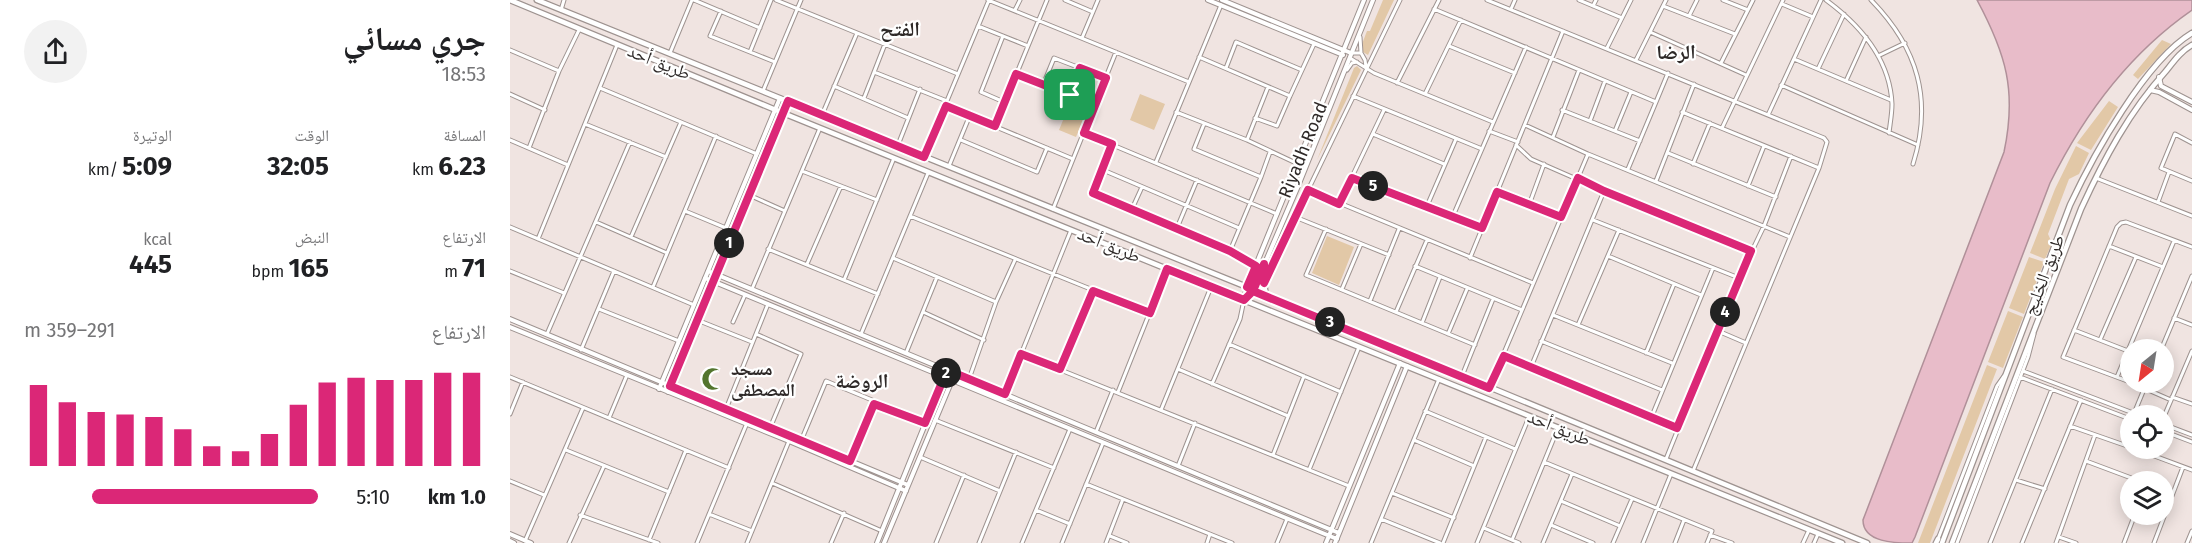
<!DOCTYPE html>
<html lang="ar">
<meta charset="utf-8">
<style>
body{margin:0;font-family:"Fira Sans","Noto Naskh Arabic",sans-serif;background:#f2f2f2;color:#202124;direction:rtl;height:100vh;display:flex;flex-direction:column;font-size:22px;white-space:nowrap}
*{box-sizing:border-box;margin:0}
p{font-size:20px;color:#757577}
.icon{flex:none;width:33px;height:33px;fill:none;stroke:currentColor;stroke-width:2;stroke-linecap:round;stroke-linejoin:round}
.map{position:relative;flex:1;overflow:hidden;direction:ltr}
.side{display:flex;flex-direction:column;background:#fff;width:510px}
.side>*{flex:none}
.needle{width:39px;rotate:210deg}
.tools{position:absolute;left:1610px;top:339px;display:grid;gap:12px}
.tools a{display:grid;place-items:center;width:54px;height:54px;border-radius:50%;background:#fff;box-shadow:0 3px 15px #0003;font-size:30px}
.pin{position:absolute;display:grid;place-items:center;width:51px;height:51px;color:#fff;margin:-26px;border-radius:12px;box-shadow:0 3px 9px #0006}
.km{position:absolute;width:30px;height:30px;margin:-15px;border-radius:50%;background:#222;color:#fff;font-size:16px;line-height:30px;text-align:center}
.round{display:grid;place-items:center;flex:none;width:63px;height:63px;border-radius:32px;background:#f2f2f2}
.overview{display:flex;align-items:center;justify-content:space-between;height:102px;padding:0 24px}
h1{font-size:33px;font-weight:700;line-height:45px}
.metrics{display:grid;grid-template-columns:repeat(3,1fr);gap:9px;height:102px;padding:6px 24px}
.metrics div{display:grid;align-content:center}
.metrics b{font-size:26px;font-weight:700}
.metrics small{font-size:16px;font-weight:400}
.metrics p{font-size:16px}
.chart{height:168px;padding:12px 24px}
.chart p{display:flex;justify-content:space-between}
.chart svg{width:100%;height:108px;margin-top:6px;stroke:#db2777;stroke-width:6}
ul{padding:0 24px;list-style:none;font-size:20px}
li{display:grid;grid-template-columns:96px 72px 1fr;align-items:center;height:45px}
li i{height:15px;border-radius:8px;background:#db2777}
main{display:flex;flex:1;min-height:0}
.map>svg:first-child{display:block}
.green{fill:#e2c8a7}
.water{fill:#e8bcc9;stroke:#b09099;stroke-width:1.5}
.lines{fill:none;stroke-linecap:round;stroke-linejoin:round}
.street-casing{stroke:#9e9390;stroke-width:5}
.secondary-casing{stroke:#9e9390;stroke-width:6}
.primary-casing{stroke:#9e9390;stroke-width:7}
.street{stroke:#fff;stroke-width:3}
.secondary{stroke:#fff;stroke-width:4}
.primary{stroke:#fff;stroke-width:4.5}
.route-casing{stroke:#fff;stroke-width:12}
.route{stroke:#db2777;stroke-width:8}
.labels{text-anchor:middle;stroke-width:4.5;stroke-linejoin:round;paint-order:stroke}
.street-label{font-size:18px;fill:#2e2928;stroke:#fff}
.poi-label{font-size:18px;font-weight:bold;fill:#2e2928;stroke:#fff;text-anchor:start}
.neighbourhood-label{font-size:20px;font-weight:bold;fill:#2e2928;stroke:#fff}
</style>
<main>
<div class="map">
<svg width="1682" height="543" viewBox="0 0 1682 543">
<rect width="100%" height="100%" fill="#f0e4e1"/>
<!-- green -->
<path class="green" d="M873,0h11l-26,55 -5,-3 -1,-8 5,-13h3z
M1652,40l9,4 -33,35 -5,-4z
M847,66l4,4 -44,90 37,-92z
M630,94l25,10 -11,26 -24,-10z
M561,101l17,7 -12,29 -17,-7z
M1599,101l9,6 -27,43 -14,-7z
M1566,146l13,7 -10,21 -10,5 -21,55 4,9 -7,16 -15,-6 25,-64z
M817,236l27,11 -15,38 -27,-12z
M1519,257l15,5 -20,52 -15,-6z
M1498,311l15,6 -20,51 -15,-6z
M1477,365l10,4 -67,174h-12z"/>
<!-- water -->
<path class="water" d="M1467,0h215v10c-62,43 -109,106 -142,173l-135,354 -3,6c-16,0 -49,0 -49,-23l141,-368c13,-61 2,-98 -27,-152z"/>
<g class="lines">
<!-- street casing -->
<g class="street-casing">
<path id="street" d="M184,0l66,28
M266,0l182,74
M478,0l201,82
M555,0l28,12
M977,0l337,138 3,4 -8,26 -126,303
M1069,0l43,18
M1213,0l25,10
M1316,0c34,25 64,59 66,104 0,10 -2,20 -3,29
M1361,0c47,48 62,100 42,164
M1272,4l31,13
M1083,6l3,-6
M1153,6l72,28
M924,9l222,93 -28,67
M1001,9l4,-9
M51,10l3,-10
M505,10l5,-10
M211,11l-11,25 65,26
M1179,16l8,-16
M468,26l50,20
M1140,32l96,43
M493,36l-22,56 23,10
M850,37l1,16
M572,38l16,-38
M939,46l66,27
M1097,48l24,-48
M0,50l49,21
M240,52l21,-52
M160,53l22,-53
M841,53h10l4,7 1,7
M1368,56l27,-13
M689,57l91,39 24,-52
M840,58l24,15 119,49
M1284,59l97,41
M1126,60l30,-60
M1211,63l32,-63
M716,68l10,-26 66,28
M1308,69l26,-55
M837,70l5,-7 5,-1
M364,72l73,29
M506,74l79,31
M1336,81l20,-44
M887,83l42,-83
M533,85l11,-27 52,20
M1271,85l137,60
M324,86l74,32
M90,88l157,66
M253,91l38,-91
M0,94l35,16
M915,94l36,-74
M559,95l11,-26
M843,96l129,53
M354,98l21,-54
M1146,102l12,-29
M436,106l127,53
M1052,110l78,31
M666,112l71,28 51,24
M1172,112l137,56
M312,115l35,-82
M1258,115l53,-115
M745,118l22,8 13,-30
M1080,121l15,-40
M75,124l81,33
M694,124l-10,25 67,28 9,-25
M1015,125l63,29 202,83
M485,126l52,-126
M1212,128l61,-128
M979,131l29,11
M1105,131l16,-39
M574,133l193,81
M863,134l71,30
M1043,137l26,-67
M0,140l58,25
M451,140l76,32 10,-24
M737,140l21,-53
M1682,143l-17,-9 -14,34 31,13
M602,144l-19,49 137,58 31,-74
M388,145l22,-56
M1006,145l15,14 73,32 147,60
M19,148l30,-77 20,-41
M1158,153l108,44
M414,156l65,-156
M646,162l65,-157
M1183,164l17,-41
M439,166l21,-51
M593,170l136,58
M292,171l75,29
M842,178l129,50
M1586,178l96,38
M1146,181l38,-97
M1238,186l16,-40
M798,190l225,93
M987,192l64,25
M239,195l36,16
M1648,202l11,-30
M829,204l45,-94
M1019,205l15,-41
M917,206l29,-67
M543,209l63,-157
M622,209l10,-22
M175,211l41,17
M400,216l240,97
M943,216l73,-169
M785,217l94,38
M1083,220l146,58
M86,222l71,31
M0,227l184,78
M667,228l20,-48
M816,229l-20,46 169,70
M121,237l50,-115
M28,239l79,-194
M1599,246l54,21
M258,249l110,45
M720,251l26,15
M1098,256l93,39
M383,258l103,44
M960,258l93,-227
M297,264l34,-78
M905,266l107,44
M0,271l54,22
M755,279l135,-279
M334,280l50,-122
M143,287l63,-151
M242,289l68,-161
M832,289l19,-45
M860,301l29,-72
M89,309l80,32
M413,312l61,28
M886,312l31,-72
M1043,315l119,48
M1664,318l18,7
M187,320l55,22
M223,322l12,-27
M912,323l18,-46
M1068,325l41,-95
M1564,330l54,21
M1208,331l28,12
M37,334l83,-192
M246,334l45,20 -31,74
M351,334l67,-161
M938,334l19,-45
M1590,340l36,-83
M1031,341l121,49
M719,344l112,48
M71,350l33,-79
M1651,350l31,-74
M396,353l31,-76
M1136,353l28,-69
M511,354l328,132
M994,356l173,72
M1021,367l73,-176
M550,369l33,-78
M668,369l110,47
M1513,371l118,45
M952,376l31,-77
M0,377l219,91
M1510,377l110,42
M1607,377l57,-136
M459,379l27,-77 19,-42
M1620,382l-67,-25 54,-130 4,-4 5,-1 66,25
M1620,382l41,18
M702,384l28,-65 4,-19
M980,386l98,-232
M608,392l49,-123
M495,394l66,-164
M1662,397l20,7
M216,409l42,-105
M651,410l50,-123
M915,411l90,38
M0,414l13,-32
M1142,416l61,-148
M1623,416l14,-34
M99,418l18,-43
M1653,419l29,-68
M425,420l119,48
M1653,424l29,11
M1560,426l60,21
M1653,431l29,11
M586,432l17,-42
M904,440l60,26
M291,441l25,-60 46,19 2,4
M1623,448l59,22
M56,450l103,42
M763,455l31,-79
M410,457l80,34
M1156,459l73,-181 25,-52 27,-70
M340,461l24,-57 51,19
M1576,461l56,21
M1034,462l168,69 -5,12
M668,466l17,-43
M799,470l50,-123
M1506,480l29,9
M0,481l34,14
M262,483l110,48
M576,484l146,59
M1653,489l10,4
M882,493l62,25
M1051,501l59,25
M526,510l34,14
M199,514l43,17
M70,515l78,28
M871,519l59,24
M1041,525l42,18
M974,528l35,15
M1200,535l22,8
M600,536l17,7
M1549,537l17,6
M1428,539l59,-153 7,-10
M139,540l37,-90
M1002,540l46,-112
M15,541l58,-133
M59,543l35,-77
M187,543l50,-120
M237,543l42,-102
M321,543l13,-30
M426,543l28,-68
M469,543l37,-91
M512,543l48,-114
M552,543l41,-100
M596,543l17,-44
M697,543l3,-9
M767,543l10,-24
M861,543l68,-164
M933,543l43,-106
M967,543l52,-126
M1033,543l29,-69
M1103,543l19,-44
M1133,543l28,-69
M1165,543l9,-23
M1293,543l6,-13
M1304,543l4,-9
M1447,543l71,-186 6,-23
M1480,543l62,-154
M1512,543l59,-143
M1546,543l39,-108
M1614,543l11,-29
M1644,543l29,-76
M1677,543l5,-12"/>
</g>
<!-- secondary casing -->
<g class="secondary-casing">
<path id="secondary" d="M698,0l135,55
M712,0l129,53
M1649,77l2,9 31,16
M1640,90l9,2 33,18
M198,271l631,262
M195,278l632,261
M734,299l3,-12 117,-287
M734,300l9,-9 45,-105 75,-186
M0,319l398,166
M0,327l279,114 117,50
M149,389l121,-291
M158,392l120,-291
M0,534l21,9
M0,541l4,2
M367,543l70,-173
M374,543l71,-170
M816,543l74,-180
M825,543l72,-177"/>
</g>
<!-- primary casing -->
<g class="primary-casing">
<path id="primary" d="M0,0l273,113 1059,430
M27,0l710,287 620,256
M754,264v19l2,13
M1426,543l2,-4
M1432,543l128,-338c23,-49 75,-144 122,-172
M1442,543l129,-334c23,-50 48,-97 85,-138 8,-10 15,-20 26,-26"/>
</g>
<!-- street -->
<use href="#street" class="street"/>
<!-- secondary -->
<use href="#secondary" class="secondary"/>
<!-- primary -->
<use href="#primary" class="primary"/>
</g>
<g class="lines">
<!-- route casing -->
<g class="route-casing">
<path id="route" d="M560,95l-54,-21 -21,52 -49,-20 -22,51 -136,-56 -118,285 180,75 24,-57 51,19 22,-53 58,24 16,-40 39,15 33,-78 57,22 17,-44 77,31 9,-9 236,97 15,-32 173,72 74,-177 -147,-60 -26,-13 -17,39 -64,-25 -15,36 -130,-50 -13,26 -31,-14 -44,93v-19l-11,27 -6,-4 9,-21 -26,-15 -137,-58 19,-49 -28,-11 22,-55 -26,-10 -10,27"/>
</g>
<!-- route -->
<use href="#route" class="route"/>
</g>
<!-- icons -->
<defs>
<g id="mosque-bare" transform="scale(1.8)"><path d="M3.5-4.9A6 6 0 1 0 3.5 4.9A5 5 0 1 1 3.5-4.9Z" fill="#53752e" stroke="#fff" stroke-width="2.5" paint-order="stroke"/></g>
</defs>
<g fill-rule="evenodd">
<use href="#mosque-bare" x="203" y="379"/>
</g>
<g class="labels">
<!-- street labels -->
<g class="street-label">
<text transform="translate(149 62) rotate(22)" y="6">طريق أحد</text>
<text transform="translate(793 150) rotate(-68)" y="6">Riyadh Road</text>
<text transform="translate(599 245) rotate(22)" y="6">طريق أحد</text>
<text transform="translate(1534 275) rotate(-69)" y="6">طريق الخليج</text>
<text transform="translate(1049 428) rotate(22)" y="6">طريق أحد</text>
</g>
<!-- poi labels -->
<g class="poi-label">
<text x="221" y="375">مسجد<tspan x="221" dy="21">المصطفى</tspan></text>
</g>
<!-- neighbourhood labels -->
<g class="neighbourhood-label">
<text x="390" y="36">الفتح</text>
<text x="1166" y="59">الرضا</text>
<text x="352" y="388">الروضة</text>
</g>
</g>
</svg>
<div class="tools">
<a><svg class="needle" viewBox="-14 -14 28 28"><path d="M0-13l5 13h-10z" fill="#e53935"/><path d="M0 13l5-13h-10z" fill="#757577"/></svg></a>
<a><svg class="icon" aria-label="locate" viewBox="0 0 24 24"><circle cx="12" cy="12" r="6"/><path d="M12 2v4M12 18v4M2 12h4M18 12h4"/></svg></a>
<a><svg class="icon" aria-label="layers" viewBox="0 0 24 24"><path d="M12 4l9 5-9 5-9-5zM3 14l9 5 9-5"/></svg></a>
</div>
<div class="pin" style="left:560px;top:95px;background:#1e9e55"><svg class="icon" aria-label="arrive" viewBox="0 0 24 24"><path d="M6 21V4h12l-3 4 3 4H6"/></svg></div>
<b class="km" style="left:219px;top:243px">1</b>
<b class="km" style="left:436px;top:373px">2</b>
<b class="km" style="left:820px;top:322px">3</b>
<b class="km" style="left:1215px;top:312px">4</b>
<b class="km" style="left:863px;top:186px">5</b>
</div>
<section class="side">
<div class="overview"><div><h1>جري مسائي</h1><p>18:53</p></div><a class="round"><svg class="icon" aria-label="share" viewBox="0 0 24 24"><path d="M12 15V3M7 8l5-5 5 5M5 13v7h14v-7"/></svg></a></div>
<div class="metrics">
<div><p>المسافة</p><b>6.23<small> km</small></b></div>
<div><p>الوقت</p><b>32:05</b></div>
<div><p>الوتيرة</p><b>5:09<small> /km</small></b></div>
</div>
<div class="metrics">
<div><p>الارتفاع</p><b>71<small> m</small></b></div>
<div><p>النبض</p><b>165<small> bpm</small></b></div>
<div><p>kcal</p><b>445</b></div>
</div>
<div class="chart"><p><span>الارتفاع</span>291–359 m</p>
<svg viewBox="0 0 160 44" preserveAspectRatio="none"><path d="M5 44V11M15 44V18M25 44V22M35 44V23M45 44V24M55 44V29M65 44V36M75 44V38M85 44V31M95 44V19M105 44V10M115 44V8M125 44V9M135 44V9M145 44V6M155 44V6"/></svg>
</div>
<ul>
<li><b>1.0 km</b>5:10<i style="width:77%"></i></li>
</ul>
</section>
</main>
